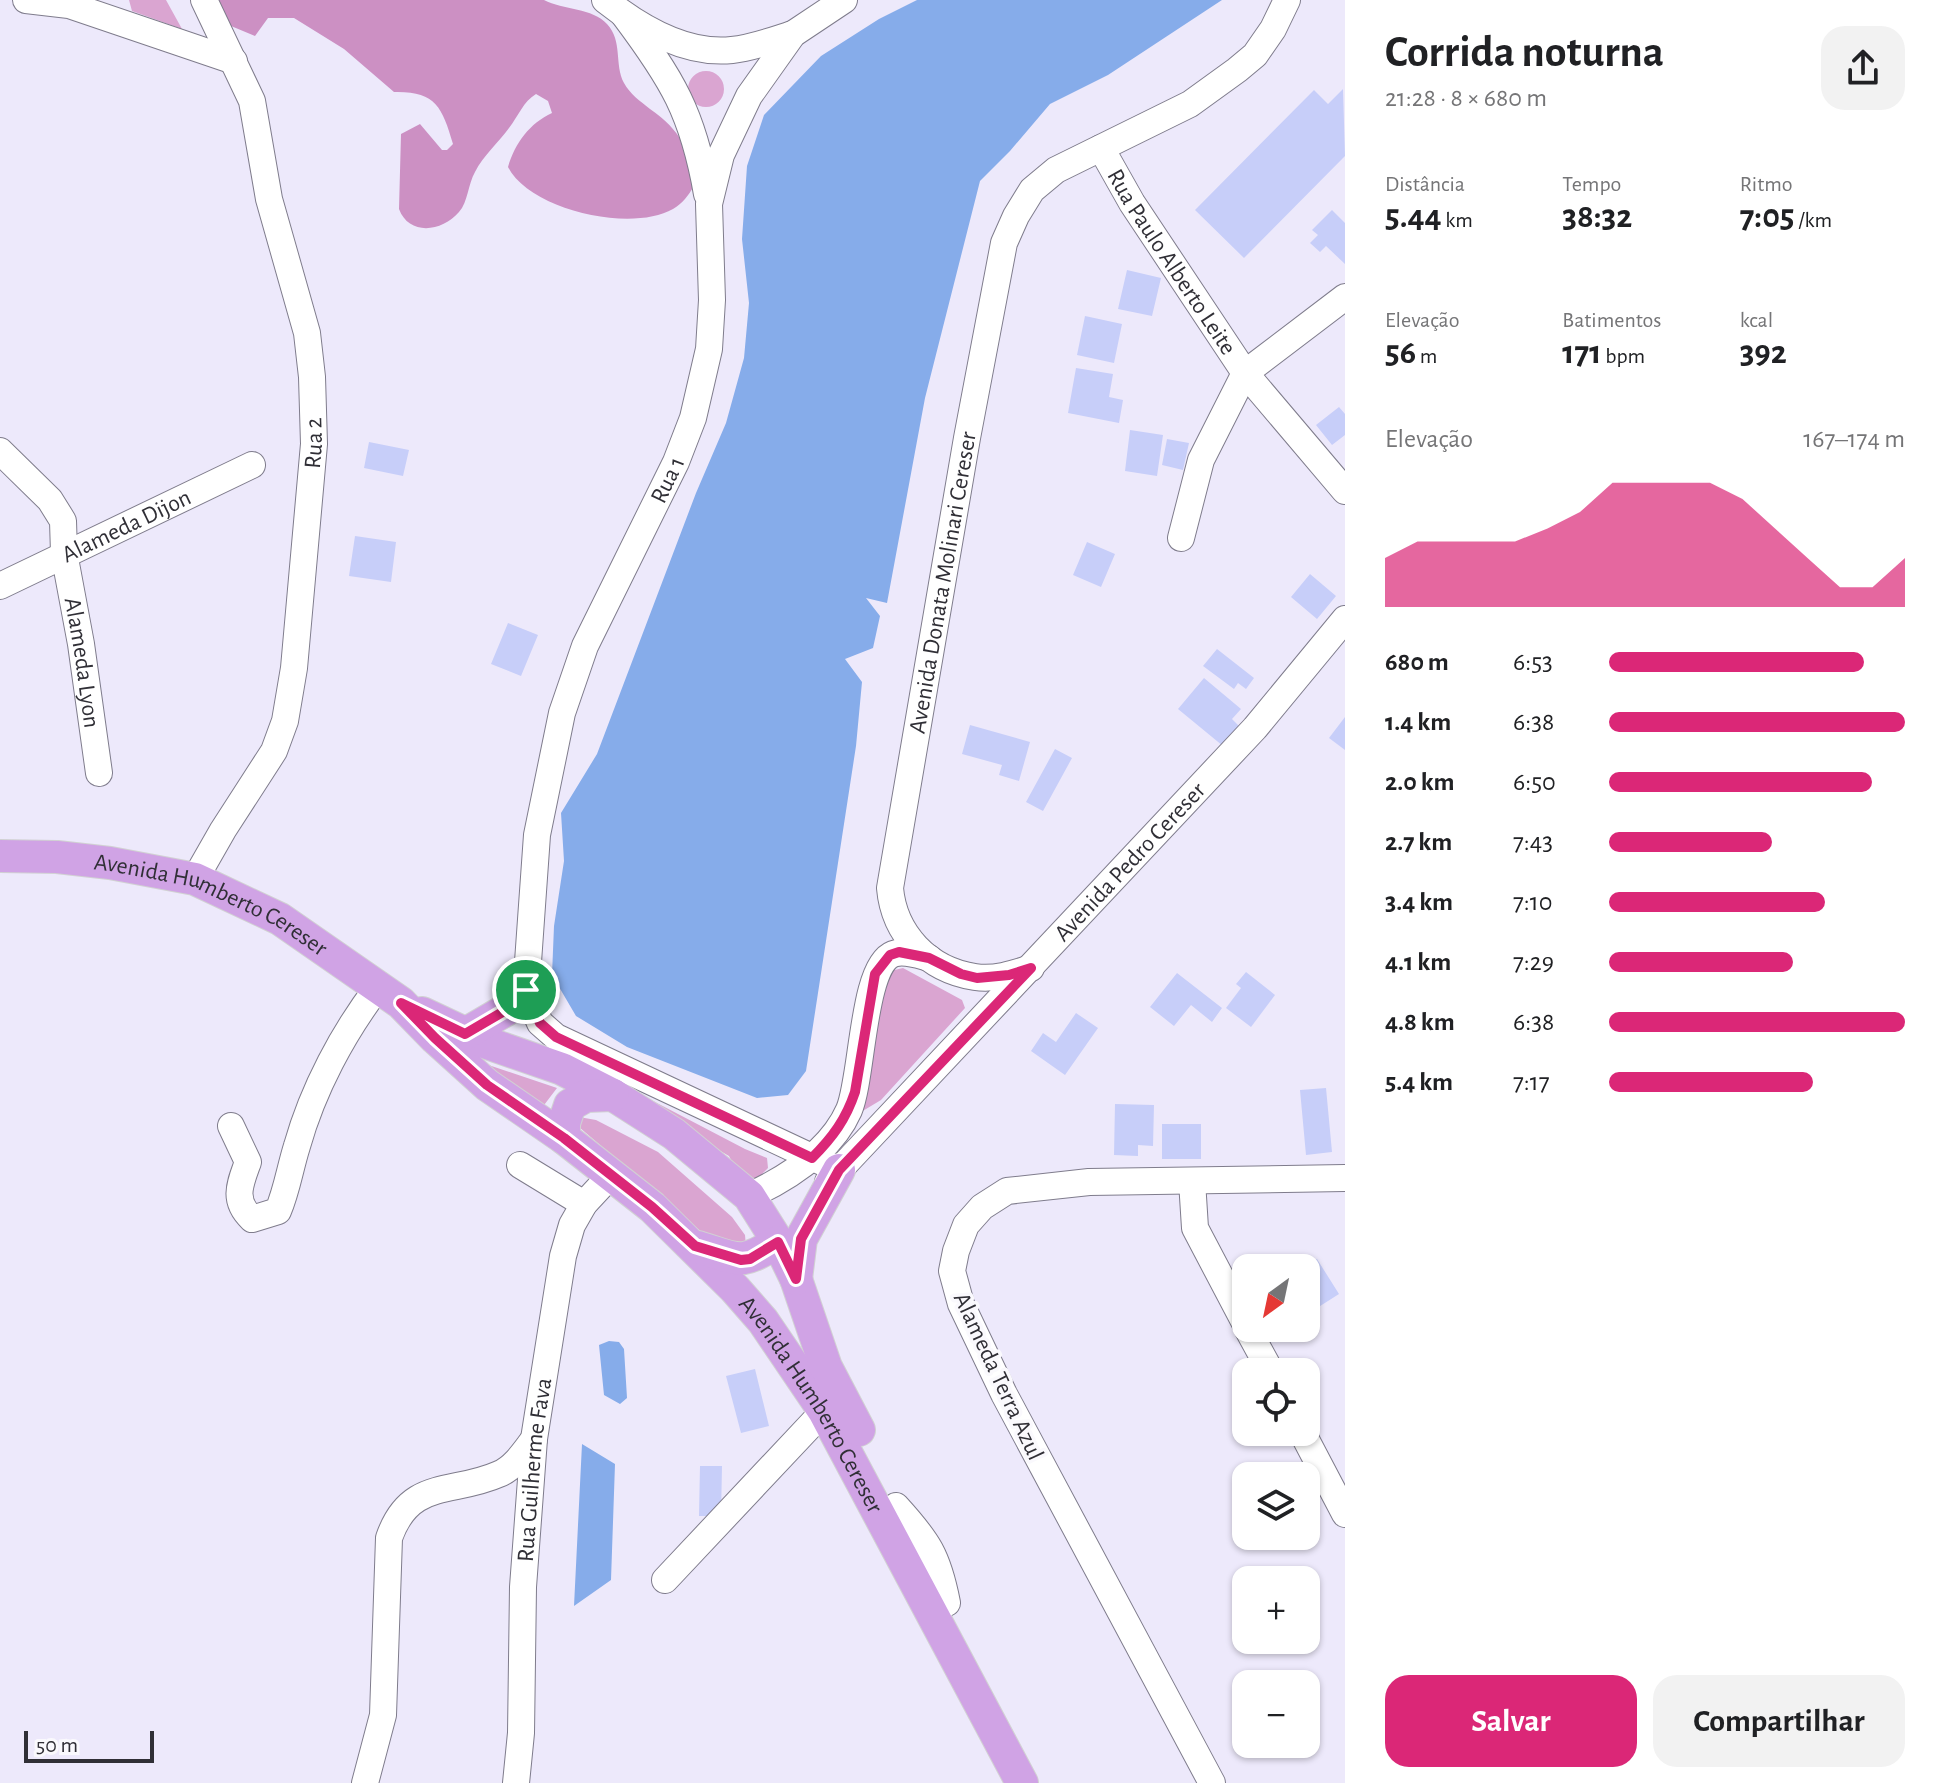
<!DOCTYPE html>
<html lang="pt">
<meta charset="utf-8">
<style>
body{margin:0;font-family:"Alegreya Sans",sans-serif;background:#f2f2f2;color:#202124;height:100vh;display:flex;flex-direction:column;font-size:30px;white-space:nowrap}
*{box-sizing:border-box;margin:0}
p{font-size:26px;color:#757577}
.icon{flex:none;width:44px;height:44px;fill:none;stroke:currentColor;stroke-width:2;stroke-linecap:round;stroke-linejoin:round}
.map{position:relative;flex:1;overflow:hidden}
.drawer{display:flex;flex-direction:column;background:#fff;width:600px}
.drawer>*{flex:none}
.needle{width:52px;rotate:213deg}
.buttons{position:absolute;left:1232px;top:1254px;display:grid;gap:16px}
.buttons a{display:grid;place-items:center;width:88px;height:88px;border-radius:16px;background:#fff;box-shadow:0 2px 6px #0004;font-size:40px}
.scale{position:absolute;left:24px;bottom:20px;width:130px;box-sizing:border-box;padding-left:8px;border:4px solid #302f36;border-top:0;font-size:22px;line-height:28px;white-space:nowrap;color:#302f36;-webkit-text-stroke:6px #faf9fd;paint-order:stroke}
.pin{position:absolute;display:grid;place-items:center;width:68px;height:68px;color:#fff;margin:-34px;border:4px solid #fff;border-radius:50%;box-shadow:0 2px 8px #0007}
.round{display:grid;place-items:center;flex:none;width:84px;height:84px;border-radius:24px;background:#f2f2f2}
.headline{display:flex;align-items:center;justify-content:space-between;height:136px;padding:0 40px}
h1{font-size:44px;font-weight:700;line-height:60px}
.metrics{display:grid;grid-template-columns:repeat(3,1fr);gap:12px;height:136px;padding:8px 40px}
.metrics div{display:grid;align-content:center}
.metrics b{font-size:34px;font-weight:700}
.metrics small{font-size:22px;font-weight:400}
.metrics p{font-size:22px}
.chart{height:224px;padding:16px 40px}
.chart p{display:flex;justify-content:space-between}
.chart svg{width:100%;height:144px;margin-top:8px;fill:#db2777;opacity:.7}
.primary-button{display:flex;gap:16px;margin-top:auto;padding:16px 40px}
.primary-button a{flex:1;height:92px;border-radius:24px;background:#db2777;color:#fff;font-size:32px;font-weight:700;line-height:92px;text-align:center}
.primary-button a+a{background:#f2f2f2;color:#202124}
ul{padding:0 40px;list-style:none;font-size:26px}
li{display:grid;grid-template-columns:128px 96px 1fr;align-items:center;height:60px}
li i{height:20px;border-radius:10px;background:#db2777}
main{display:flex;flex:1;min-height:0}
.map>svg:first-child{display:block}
.green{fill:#daa5d1}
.forest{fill:#cc90c3}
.water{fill:#86acea}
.building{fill:#c7cef9}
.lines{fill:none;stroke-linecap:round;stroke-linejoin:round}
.minor-casing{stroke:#7f7c8c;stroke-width:28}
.major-casing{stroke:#d1d1d3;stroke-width:34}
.minor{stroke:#fff;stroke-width:26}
.major{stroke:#d0a3e5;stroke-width:32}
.route-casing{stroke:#fff;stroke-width:16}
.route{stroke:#db2777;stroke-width:10}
.labels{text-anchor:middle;stroke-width:7;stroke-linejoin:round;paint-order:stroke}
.street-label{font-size:24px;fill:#302f36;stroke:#faf9fd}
</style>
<main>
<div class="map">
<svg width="1345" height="1783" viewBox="0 0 1345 1783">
<rect width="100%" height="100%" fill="#ede9fb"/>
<!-- green -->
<path class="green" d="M129,0h37l16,29 -50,-18z
M688 89a18 18 0 1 1 36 0a18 18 0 1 1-36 0Z
M903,968l59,32 3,8 -84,92 -25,15 30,-143z
M453,1053l104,35 -19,25z
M611,1079l134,70 22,9 1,10 -13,13 -16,-5 -10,-20 -120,-69z
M579,1117l17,3 62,32 74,65 13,18 1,12 -20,6 -147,-126z"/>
<!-- forest -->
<path class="forest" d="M206,0h338c19,10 49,8 63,24 16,17 7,40 17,59 6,11 16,18 26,26 31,22 40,40 44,77 -6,10 -11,17 -21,23 -42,24 -143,1 -165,-42 7,-24 22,-44 44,-54l-4,-12 -12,-7c-13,8 -17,21 -27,34 -10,14 -26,28 -34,44 -7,12 -7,30 -16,40 -17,20 -50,24 -60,-3l2,-75 19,-10 22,26h5l6,-6c-11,-38 -18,-53 -59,-52l-50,-43 -50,-31h-26l-13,18 -24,-10z"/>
<!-- water -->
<path class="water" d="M917,0h305l-114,75 -58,29 -40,47 -30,30 -55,217 -38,205 -21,-5 14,18 -7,32 -28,11 17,23 -6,64 -50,325 -18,24 -31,3 -130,-51 -51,-31 -24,-41 2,-49 10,-65 -3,-48 36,-59 99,-261 30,-70 18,-65 5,-55 -7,-64 5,-73 17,-51 57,-59 58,-37z
M609,1341l10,1 5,7 3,49 -7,6 -16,-9 -5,-50z
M582,1444l33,20 -4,116 -37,26z"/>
<!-- building -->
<path class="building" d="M1343,89l2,67 -101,102 -49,-48 119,-120 14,14z
M1332,210l13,13v41l-19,-18 -6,6 -10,-9 8,-8 -6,-5z
M1127,270l34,8 -9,38 -34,-7z
M1085,316l37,8 -8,39 -37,-8z
M1076,368l37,6 -4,23 14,3 -4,23 -51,-10z
M1339,407l6,7v21l-13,10 -16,-20z
M1130,430l33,5 -6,41 -32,-5z
M1167,439l22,4 -6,27 -21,-5z
M369,442l40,8 -6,26 -39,-8z
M355,536l41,6 -5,40 -42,-6z
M1087,542l28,12 -14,33 -28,-12z
M1310,574l26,22 -19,23 -26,-22z
M508,623l30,12 -17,41 -30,-12z
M1217,649l37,29 -8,11 -8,-6 -4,6 -31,-23z
M1204,678l37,31 -9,10 7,7 -16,20 -45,-37z
M1345,717v33l-16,-12z
M970,725l60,17 -11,39 -20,-6 3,-10 -40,-11z
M1055,749l17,9 -29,53 -17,-9z
M1246,972l29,23 -24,32 -25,-19 15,-20 -5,-4z
M1177,973l45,35 -10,14 -21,-17 -17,21 -24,-19z
M1076,1013l22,15 -33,47 -34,-24 12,-18 13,9z
M1326,1088l6,64 -26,3 -6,-65z
M1115,1104l39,1 -1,41 -15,-1v11l-24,-1z
M1162,1124h39v35h-39z
M1317,1259l22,35 -33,21v-47h-4z
M755,1369l14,57 -28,7 -15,-57z
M700,1466h22l-1,50h-22z"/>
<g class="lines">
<!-- minor casing -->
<g class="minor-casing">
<g id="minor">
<path d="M26,0l43,5 165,56"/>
<path d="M605,0c34,27 81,55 127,50 21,-2 41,-10 61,-16"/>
<path d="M624,15c48,64 69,98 83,179"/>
<path id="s1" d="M1101,148l31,55 113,170 100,118"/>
<path id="s2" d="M0,451l50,49 13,21 1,32 17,91 18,129"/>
<path d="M1181,538l20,-78 44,-87 100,-76"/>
<path id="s3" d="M0,586l252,-121"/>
<path id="s4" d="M195,879l28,-49 51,-79 11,-30 9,-53 20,-224 -2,-67 -5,-44 -38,-134 -17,-98 -48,-101"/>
<path id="s5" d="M1031,968c-18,6 -37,12 -56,9 -47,-7 -81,-43 -85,-89l77,-450 37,-195 12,-27 16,-26 24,-20 134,-66 47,-34 18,-15 18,-26 14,-29"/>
<path d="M231,1126l17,36c-8,22 -16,38 4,57l26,-8c9,-21 12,-43 19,-65 16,-57 46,-113 81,-159"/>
<path d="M520,1165l64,39"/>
<path id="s6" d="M839,1170l-283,-133 -16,-14 -14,-33 11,-155 25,-122 23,-67 91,-184 17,-44 16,-69 3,-49 -3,-96 12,-49 28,-59 44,-62 51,-34"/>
<path d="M1192,1181l3,47 51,97"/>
<path id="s7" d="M828,1182l427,-454 90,-109"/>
<path d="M749,1196c39,-18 82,-45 100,-86 14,-33 13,-144 44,-156 11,-4 25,1 36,4"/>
<path d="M1247,1328l24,44"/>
<path d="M1302,1432l43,82"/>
<path d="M896,1506c32,35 42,50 51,97"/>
<path d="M665,1580l159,-169"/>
<path d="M365,1783l18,-68 6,-177c21,-60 63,-43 110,-64 15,-6 26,-23 35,-35"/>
<path id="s8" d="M516,1783l5,-50 2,-146 11,-148 29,-183 9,-31 12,-21 27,-29"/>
<path d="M1212,1783l-208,-389 -43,-90 -9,-33 4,-20 10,-26 16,-18 25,-16 82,-9 256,-4"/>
</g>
</g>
<!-- major casing -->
<g class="major-casing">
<g id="major">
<path id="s9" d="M0,856l57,1 53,6 85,16 85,40 121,84 34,35 52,47 77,53 88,69 83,82 28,32 61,90 198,372"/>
<path d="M422,1013l62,29 78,27 51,26 61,39 75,62 29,46 18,37 30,88 33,63"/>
<path d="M465,1034l41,-24 20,-20"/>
<path d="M564,1138v-15l6,-18 16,-9 27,-1"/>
<path d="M698,1247c43,13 40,19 80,-5"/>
<path d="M796,1279l5,-40 38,-69"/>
</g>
</g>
<!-- minor -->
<use href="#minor" class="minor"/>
<!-- major -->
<use href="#major" class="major"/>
</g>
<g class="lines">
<!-- route casing -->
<g class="route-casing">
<path id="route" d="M899,952l30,6 32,16 16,4 32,-3 22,-7 -192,202 -38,69 -5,40 -18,-37 -28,17 -9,1 -46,-14 -43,-39 -88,-69 -77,-53 -52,-47 -34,-35 64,31 41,-24 20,-20 14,33 16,14 256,121c21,-21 34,-39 43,-66l20,-118 15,-19z"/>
</g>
<!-- route -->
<use href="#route" class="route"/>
</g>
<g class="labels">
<!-- street labels -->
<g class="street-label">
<text dy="8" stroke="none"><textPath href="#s1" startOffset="134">Rua Paulo Alberto Leite</textPath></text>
<text dy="8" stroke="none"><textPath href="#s4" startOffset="462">Rua 2</textPath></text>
<text dy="8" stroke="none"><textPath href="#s6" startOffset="906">Rua 1</textPath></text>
<text dy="8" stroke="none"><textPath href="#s3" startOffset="140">Alameda Dijon</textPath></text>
<text dy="8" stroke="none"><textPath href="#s5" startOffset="500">Avenida Donata Molinari Cereser</textPath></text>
<text dy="8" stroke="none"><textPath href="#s2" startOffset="238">Alameda Lyon</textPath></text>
<text dy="8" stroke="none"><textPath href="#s7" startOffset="440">Avenida Pedro Cereser</textPath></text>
<text dy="8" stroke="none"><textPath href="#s9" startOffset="220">Avenida Humberto Cereser</textPath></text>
<text transform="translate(999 1376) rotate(65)" y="8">Alameda Terra Azul</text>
<text dy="8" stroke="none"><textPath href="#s9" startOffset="1018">Avenida Humberto Cereser</textPath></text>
<text dy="8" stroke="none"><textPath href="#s8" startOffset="314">Rua Guilherme Fava</textPath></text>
</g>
</g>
</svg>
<div class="buttons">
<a><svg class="needle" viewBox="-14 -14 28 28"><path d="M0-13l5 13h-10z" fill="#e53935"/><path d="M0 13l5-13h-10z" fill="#757577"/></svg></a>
<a><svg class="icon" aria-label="locate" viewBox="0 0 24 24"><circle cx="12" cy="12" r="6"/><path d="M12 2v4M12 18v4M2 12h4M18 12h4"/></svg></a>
<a><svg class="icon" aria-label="layers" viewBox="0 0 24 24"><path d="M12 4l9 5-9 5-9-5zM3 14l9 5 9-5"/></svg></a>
<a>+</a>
<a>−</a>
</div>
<div class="scale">50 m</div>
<div class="pin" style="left:526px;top:990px;background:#1e9e55"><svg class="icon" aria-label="arrive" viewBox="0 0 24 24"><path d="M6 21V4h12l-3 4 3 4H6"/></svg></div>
</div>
<section class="drawer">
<div class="headline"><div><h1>Corrida noturna</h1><p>21:28 · 8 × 680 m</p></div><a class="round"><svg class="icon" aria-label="share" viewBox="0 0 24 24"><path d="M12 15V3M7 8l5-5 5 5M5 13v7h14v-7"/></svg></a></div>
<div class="metrics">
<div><p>Distância</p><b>5.44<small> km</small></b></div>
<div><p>Tempo</p><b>38:32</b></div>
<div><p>Ritmo</p><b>7:05<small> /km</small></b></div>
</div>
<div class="metrics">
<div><p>Elevação</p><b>56<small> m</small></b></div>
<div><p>Batimentos</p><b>171<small> bpm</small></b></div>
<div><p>kcal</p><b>392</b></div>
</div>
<div class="chart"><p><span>Elevação</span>167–174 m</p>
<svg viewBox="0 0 160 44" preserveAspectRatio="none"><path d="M0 44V29L10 24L20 24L30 24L40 24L50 20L60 15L70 6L80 6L90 6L100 6L110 11L120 20L130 29L140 38L150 38L160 29V44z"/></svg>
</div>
<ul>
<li><b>680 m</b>6:53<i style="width:86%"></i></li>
<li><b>1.4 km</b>6:38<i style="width:100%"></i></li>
<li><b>2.0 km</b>6:50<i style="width:89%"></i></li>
<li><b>2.7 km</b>7:43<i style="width:55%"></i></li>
<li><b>3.4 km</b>7:10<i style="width:73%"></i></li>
<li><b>4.1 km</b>7:29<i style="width:62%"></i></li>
<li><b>4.8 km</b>6:38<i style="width:100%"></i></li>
<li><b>5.4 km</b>7:17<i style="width:69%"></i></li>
</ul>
<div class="primary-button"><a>Salvar</a><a>Compartilhar</a></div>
</section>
</main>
